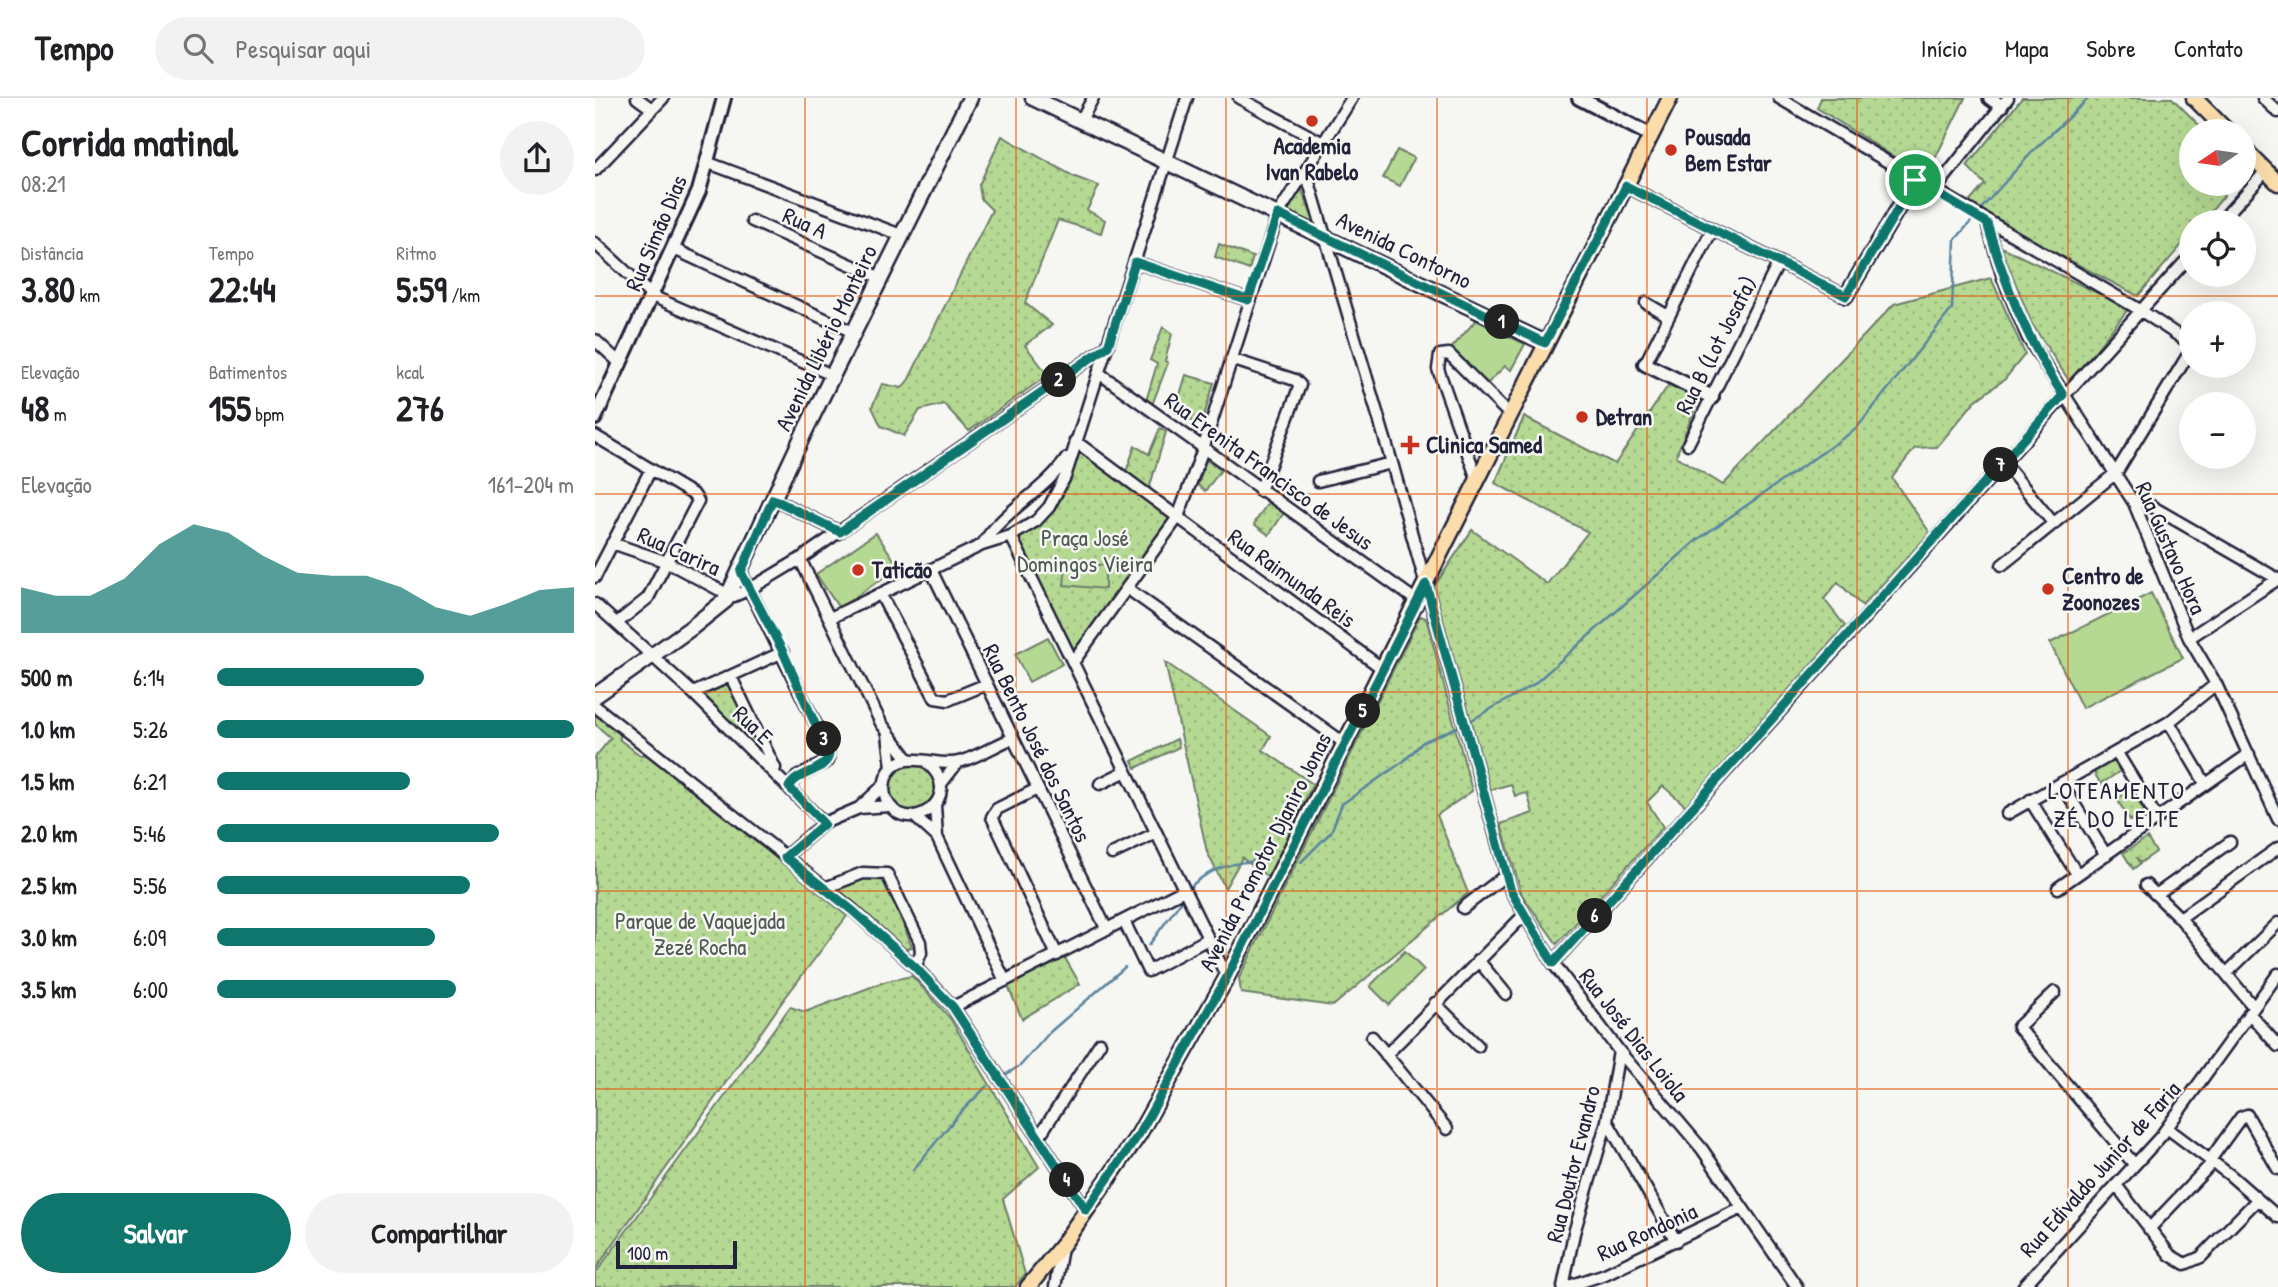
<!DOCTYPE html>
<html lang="pt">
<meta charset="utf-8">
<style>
body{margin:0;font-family:"Patrick Hand",sans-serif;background:#f2f2f2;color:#202124;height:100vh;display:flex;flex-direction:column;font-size:26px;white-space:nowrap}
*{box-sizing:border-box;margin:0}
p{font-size:23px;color:#757577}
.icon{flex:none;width:38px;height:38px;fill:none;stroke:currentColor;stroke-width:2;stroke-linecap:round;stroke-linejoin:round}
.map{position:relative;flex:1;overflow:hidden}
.panel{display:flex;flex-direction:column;background:#fff;width:595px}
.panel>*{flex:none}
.needle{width:46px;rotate:257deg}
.fabs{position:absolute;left:1584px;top:21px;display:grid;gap:14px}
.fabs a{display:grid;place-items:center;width:77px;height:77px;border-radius:50%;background:#fff;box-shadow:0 7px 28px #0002;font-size:35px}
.scale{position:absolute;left:21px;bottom:18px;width:121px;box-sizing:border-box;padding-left:7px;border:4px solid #22223b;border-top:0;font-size:19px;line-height:24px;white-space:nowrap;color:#22223b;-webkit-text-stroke:5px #f6f6f2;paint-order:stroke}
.pin{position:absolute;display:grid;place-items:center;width:60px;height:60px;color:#fff;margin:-30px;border:4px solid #fff;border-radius:50%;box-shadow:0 2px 7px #0007}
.km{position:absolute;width:35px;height:35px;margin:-18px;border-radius:50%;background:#222;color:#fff;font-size:19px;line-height:35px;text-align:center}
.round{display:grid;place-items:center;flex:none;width:74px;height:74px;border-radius:37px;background:#f2f2f2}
.headline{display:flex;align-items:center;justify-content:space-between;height:119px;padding:0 21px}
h1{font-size:38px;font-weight:700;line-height:52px}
.figures{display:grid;grid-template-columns:repeat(3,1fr);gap:10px;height:119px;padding:7px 21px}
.figures div{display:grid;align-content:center}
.figures b{font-size:35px;font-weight:700}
.figures small{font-size:19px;font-weight:400}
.figures p{font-size:19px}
.chart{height:196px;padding:14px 21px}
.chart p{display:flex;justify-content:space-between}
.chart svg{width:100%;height:126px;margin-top:7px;fill:#0f766e;opacity:.7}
.cta{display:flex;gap:14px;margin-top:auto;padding:14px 21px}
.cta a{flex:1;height:80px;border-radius:42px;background:#0f766e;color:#fff;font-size:28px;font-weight:700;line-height:80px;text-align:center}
.cta a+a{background:#f2f2f2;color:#202124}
ul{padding:0 21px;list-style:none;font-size:23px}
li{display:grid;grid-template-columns:112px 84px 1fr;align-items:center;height:52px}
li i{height:18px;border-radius:9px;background:#0f766e}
header{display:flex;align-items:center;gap:42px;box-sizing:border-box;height:98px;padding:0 35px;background:#fff;border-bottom:2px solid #e0e0e0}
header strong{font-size:33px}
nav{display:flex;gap:38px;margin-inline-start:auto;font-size:24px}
.search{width:490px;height:63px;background:#f2f2f2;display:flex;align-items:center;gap:18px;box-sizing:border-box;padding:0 24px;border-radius:38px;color:#757577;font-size:26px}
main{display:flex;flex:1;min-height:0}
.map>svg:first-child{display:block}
.grass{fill:url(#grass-dots);stroke:#6c7e67;stroke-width:2}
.garden{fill:#b5d993;stroke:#6c7e67;stroke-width:2}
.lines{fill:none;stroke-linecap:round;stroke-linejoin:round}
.stream{stroke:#5a849f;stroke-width:2.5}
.minor-casing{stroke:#22223b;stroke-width:15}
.tertiary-casing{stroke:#22223b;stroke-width:18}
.secondary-casing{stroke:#22223b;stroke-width:19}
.primary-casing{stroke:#22223b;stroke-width:19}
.minor{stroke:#f6f6f2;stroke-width:10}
.tertiary{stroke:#f6f6f2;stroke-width:12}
.secondary{stroke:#f6f6f2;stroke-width:14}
.primary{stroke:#fbddab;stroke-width:14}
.route-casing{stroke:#fff;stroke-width:14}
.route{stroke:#0f766e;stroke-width:9}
.grid{fill:none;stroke:#e8590c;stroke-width:2;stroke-opacity:0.55}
.poi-dot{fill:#c8321e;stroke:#f6f6f2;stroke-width:2.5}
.labels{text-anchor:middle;stroke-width:5;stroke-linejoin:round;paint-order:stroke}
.poi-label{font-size:23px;font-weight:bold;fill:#22223b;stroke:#f6f6f2;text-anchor:start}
.street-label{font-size:23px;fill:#22223b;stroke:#f6f6f2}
.park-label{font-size:23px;fill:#4e5955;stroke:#f6f6f2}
.neighbourhood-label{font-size:24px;letter-spacing:2px;fill:#22223b;stroke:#f6f6f2}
</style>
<header>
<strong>Tempo</strong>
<div class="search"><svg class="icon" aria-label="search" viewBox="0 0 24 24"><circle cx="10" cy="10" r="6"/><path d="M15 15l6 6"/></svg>Pesquisar aqui</div>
<nav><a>Início</a><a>Mapa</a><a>Sobre</a><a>Contato</a></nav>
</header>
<main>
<section class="panel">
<div class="headline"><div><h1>Corrida matinal</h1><p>08:21</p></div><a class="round"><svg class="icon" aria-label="share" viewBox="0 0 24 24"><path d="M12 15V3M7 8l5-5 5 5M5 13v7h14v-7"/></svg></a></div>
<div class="figures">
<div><p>Distância</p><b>3.80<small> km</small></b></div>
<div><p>Tempo</p><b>22:44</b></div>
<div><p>Ritmo</p><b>5:59<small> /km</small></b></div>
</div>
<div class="figures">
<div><p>Elevação</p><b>48<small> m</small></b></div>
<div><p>Batimentos</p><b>155<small> bpm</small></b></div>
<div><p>kcal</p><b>276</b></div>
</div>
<div class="chart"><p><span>Elevação</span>161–204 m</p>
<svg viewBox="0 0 160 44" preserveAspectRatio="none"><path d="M0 44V28L10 31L20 31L30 25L40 13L50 6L60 9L70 17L80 23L90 24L100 24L110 28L120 35L130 38L140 34L150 29L160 28V44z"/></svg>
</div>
<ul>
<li><b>500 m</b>6:14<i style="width:58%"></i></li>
<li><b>1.0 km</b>5:26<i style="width:100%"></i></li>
<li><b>1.5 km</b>6:21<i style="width:54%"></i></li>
<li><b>2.0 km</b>5:46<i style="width:79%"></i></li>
<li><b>2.5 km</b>5:56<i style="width:71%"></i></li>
<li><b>3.0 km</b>6:09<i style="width:61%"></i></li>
<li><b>3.5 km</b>6:00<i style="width:67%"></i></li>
</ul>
<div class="cta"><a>Salvar</a><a>Compartilhar</a></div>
</section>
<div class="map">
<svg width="1683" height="1189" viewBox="0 0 1683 1189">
<defs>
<pattern id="grass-dots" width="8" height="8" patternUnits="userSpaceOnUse" patternTransform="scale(1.75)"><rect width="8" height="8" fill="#b5d993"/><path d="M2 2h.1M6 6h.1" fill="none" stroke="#9bba80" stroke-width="1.8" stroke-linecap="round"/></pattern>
</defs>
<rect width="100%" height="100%" fill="#f6f6f2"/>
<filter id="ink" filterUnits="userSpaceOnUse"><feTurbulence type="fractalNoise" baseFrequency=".0143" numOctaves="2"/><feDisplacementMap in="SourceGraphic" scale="14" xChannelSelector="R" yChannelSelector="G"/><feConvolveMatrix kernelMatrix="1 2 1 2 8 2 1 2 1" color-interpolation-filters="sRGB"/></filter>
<g filter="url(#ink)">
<!-- grass -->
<path class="grass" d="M1226,0h144l-39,79 -109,-69z
M1427,0h150l33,33h-14v53h25l8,12 -22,26h-11v12l-53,62 -172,-90 19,-22 -18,-18z
M407,38l73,41 24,9 -12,24 18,10 -4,13 -43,-13 -33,83 27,22 -27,20 23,30 -79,56 -25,-27 -24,6 -16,26 -23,-10 -9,-19 10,-23 20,4 7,-9 83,-169 -11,-11 -2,-14z
M706,90l15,39 -31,-14z
M624,146l34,13 -4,13 -34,-13z
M1406,149l128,61 -59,74 -38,-58z
M1396,180l34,76 -20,25 -30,22 -38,46 -22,1 -23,30 38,55 -68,73 -24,-24 -14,17 21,27 -159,180 -23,-20 -16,16 16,25 -106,117 -35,-49 -21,-71 32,-11 -6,-20 -12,3 -4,-12 -21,6 -56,-203 38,-57 75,54 41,-52 -93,-49 29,-66 91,47 55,-81 13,4 15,14 -22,55 47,29 171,-181z
M568,229l9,7 -7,27 3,2 -16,42 -6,-4 11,-37 -7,-4z
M591,277l28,8 -13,42 -26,-13z
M565,330l6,4 -17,57 -23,-17 9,-26 14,8z
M480,346l99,74 -99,136 -58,-119c45,-25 46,-44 58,-91z
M611,362l15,10 -16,21 -7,-6z
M674,403l16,10 -16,24 -15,-11z
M825,518l6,2 46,173 -35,24 31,78 -135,113 -92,-13 -2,-15z
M570,564l106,74 -8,14 50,34 -45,93 -26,-19 -17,30 -18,-36z
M134,586l37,74 -64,-62z
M0,612l25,23v7l20,15 8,-1 199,162 -65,86 -187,268v-513l16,-19 -16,-14z
M582,641l2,8 -43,21 -4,-7z
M1518,662l7,11 -19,13 -8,-13z
M293 689a24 24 0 1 1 48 0a24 24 0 1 1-48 0Z
M1536,692l13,21 -14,10 -13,-22z
M1552,740l9,14 -16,11 -4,-6 4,7 -7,5 -10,-16z
M280,777l9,2 28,70 -9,3 -66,-61z
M470,860l15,26 -58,35 -14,-33z
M317,878l38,42 89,149 -36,32 22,75 -10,13h-420v-13l195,-267 15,5 82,-31z"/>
<!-- garden -->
<path class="garden" d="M802,52l17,8 -14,28 -17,-8z
M881,222l49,24 -14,26 -6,-4 -18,18 -38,-33z
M281,435l23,34 -60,41 -23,-34z
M471,466l39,1v24l-41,-4z
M1556,495l32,65 -101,50 -32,-65z
M453,539l14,27 -33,18 -14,-28z
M810,853l19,19 -35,35 -19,-19z"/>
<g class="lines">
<!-- stream -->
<path class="stream" d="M1384,113l55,-61 55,-52
M873,624l65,-37 164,-145 159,-111 96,-120 3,-69 19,-22
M706,764l30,-30 11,-28 62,-43 19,-19 39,-17
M595,789c21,-20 46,-26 74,-26
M554,847l33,-45
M410,977l16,-10 29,-33 75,-65
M318,1072l46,-56 28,-28"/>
<!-- minor casing -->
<g class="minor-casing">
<path id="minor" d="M42,0l15,11
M644,0l84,45
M1184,0l361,212 51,34
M1668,0l15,14
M486,22l12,-22
M111,64l195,73
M0,72l68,-72
M711,74l86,291 119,428 42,72 66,88 83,98 95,138
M1031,88l220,110
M1339,93l74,-93
M157,123l129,57
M1625,124l46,-51
M1392,125l16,55 25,60 106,165 55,135 27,46 62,135
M0,145l57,53 180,79
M79,151l179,83
M540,164l113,38
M1051,205l22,13
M0,242l26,24
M636,261l64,21 5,5 -40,106
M1050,266l67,-134
M504,275l318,228
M0,338l99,59 4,6 -50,97 -31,25
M480,343l308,228
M1093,346l91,-182
M1408,364l51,62
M723,383l74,-18
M883,384l-40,-113 2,-14 9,-1 62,62
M178,401l67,33
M1539,405l5,-4 139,80 -89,59
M416,438l216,441
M17,445l55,19 62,33
M387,447c21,-35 62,-53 85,-87
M205,461l81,164 27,36
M1407,467l114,-92 75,-123
M146,474l87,177v12l-31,16 -8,10
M337,474l175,358
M0,479l55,-106
M533,491l219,156
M286,497l54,103 13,2 39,-16
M132,501l23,-10 50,-30 308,-213
M0,506l98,89 131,130
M235,520l152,-73 29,-9 25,-15 13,-14 16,-30 122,-379
M479,563l104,-144 25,-68 75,-235 74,-116
M136,579l44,91
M98,595l90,-41
M0,608l258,204 62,57 38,40 133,203
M1574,624l36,61
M293,636l4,33
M1522,655l40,65
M332,665c42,34 -22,78 -41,36 -3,-9 -2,-19 2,-26 15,-26 48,-5 71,-11 18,-5 37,-17 54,-24
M1466,685l45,72
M346,686l17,-22
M505,686l26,-13
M442,691l-40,20 -5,8 65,138
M1435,702l47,74
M340,707l2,32 68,144
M264,710l25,-23
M1412,716l162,-92 47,-38
M319,718l23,21
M517,756l44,-21
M190,759l39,-34 35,-15 31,-2
M1551,787l34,33 72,87
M230,790l38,-15 24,1 33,68 1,11 -6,14
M1463,790l191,-134
M1562,796l73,-52
M868,810l43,-33
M1585,820l98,-70
M529,823l24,50 60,-32
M883,862l28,34
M958,865l638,-708
M1633,874l50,-49
M1460,894l-37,35 116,137
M840,905l43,43
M358,909l231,-117
M1654,915l29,33
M777,939l75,92
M791,957l137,-139
M1012,1023l69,120
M1572,1030l63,47 48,42
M443,1040l62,-95
M1615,1062l31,-43 6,-2 31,54
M1521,1087l54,70 15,9 16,-7 56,-57
M1554,1131l64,-67
M460,1189l7,-39
M968,1189l11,-54 33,-112 12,-70
M971,1189l39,-13 137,-66
M1428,1189l138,-151 117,-162"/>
</g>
<!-- tertiary casing -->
<g class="tertiary-casing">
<path id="tertiary" d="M984,0l71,37
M1395,0l11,8
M1251,198l69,-116
M1050,266l67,33
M0,320l104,-227 25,-93"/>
</g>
<!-- secondary casing -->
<g class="secondary-casing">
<path id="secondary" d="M438,0l512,245
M0,598l96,-68 35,-28 78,-167 166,-335"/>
</g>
<!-- primary casing -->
<g class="primary-casing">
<path id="primary" d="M1599,0l33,33
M1648,50l35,35
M433,1189l35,-43 76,-110 88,-157 443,-879"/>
</g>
<!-- minor -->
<use href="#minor" class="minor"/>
<!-- tertiary -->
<use href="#tertiary" class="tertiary"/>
<!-- secondary -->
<use href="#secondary" class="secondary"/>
<!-- primary -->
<use href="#primary" class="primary"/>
</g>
</g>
<g class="lines" filter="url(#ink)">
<!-- route casing -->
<g class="route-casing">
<path id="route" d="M1320,82l72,43c18,62 40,117 76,172l-510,568 -42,-72 -85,-307 -199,393 -88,157 -53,76 -133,-203 -38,-40 -62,-56 -68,-54 39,-33 -35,-37c9,-16 36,-15 40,-32l-46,-103 -42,-80 32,-73 67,33 268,-186 27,-84 113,38 30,-86 267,129 81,-157 220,110z"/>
</g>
<!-- route -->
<use href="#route" class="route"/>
</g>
<!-- grid -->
<path class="grid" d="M210,0v1189M421,0v1189M631,0v1189M842,0v1189M1052,0v1189M1262,0v1189M1473,0v1189M0,198h1683M0,396h1683M0,594h1683M0,793h1683M0,991h1683"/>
<!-- markers -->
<g class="poi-dot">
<circle cx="717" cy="23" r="7"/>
<circle cx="1076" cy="52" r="7"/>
<circle cx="987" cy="319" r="7"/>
<path d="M811.5 336.5h7v7h7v7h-7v7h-7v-7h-7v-7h7z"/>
<circle cx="263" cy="472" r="7"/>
<circle cx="1453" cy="491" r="7"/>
</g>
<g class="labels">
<!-- poi labels -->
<g class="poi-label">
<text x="1090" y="47">Pousada<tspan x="1090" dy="26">Bem Estar</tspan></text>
<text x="717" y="56" text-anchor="middle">Academia<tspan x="717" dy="26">Ivan Rabelo</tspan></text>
<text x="1001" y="327">Detran</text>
<text x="831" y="355">Clinica Samed</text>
<text x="277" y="480">Taticão</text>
<text x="1467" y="486">Centro de<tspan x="1467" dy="26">Zoonozes</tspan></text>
</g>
<!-- street labels -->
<g class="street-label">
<text transform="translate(210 125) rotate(24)" y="8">Rua A</text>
<text transform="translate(61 135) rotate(-67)" y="8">Rua Simão Dias</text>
<text transform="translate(809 152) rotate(26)" y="8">Avenida Contorno</text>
<text transform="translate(231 240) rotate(-64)" y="8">Avenida Libério Monteiro</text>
<text transform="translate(1121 247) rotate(-63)" y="8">Rua B (Lot Josafa)</text>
<text transform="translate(674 373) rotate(36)" y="8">Rua Erenita Francisco de Jesus</text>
<text transform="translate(1576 450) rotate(66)" y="8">Rua Gustavo Hora</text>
<text transform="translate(84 453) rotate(24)" y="8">Rua Carira</text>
<text transform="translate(697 480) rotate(36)" y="8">Rua Raimunda Reis</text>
<text transform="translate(158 627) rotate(44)" y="8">Rua E</text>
<text transform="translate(442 645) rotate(64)" y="8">Rua Bento José dos Santos</text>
<text transform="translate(670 754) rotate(-63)" y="8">Avenida Promotor Djaniro Jonas</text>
<text transform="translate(1039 937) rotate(52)" y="8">Rua José Dias Loiola</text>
<text transform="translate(978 1066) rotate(-76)" y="8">Rua Doutor Evandro</text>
<text transform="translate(1505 1071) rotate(-48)" y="8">Rua Edivaldo Junior de Faria</text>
<text transform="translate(1052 1134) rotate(-25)" y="8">Rua Rondonia</text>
</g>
<!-- park labels -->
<g class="park-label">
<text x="490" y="448">Praça José<tspan x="490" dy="26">Domingos Vieira</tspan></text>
<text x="105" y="831">Parque de Vaquejada<tspan x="105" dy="26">Zezé Rocha</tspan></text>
</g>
<!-- neighbourhood labels -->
<g class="neighbourhood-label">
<text x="1522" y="701">LOTEAMENTO<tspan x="1522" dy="28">ZÉ DO LEITE</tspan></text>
</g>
</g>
</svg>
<div class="fabs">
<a><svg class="needle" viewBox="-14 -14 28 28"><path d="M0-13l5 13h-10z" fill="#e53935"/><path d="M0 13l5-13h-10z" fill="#757577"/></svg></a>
<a><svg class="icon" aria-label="locate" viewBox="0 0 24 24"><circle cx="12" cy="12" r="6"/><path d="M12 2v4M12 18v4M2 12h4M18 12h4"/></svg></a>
<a>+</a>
<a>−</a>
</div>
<div class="scale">100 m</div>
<div class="pin" style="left:1320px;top:82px;background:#1e9e55"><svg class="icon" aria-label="arrive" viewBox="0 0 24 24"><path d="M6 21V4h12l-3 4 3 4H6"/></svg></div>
<b class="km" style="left:907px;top:224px">1</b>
<b class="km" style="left:464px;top:282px">2</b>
<b class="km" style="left:229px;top:641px">3</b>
<b class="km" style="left:472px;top:1082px">4</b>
<b class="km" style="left:768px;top:613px">5</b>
<b class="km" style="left:1000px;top:818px">6</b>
<b class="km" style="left:1406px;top:367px">7</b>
</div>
</main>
